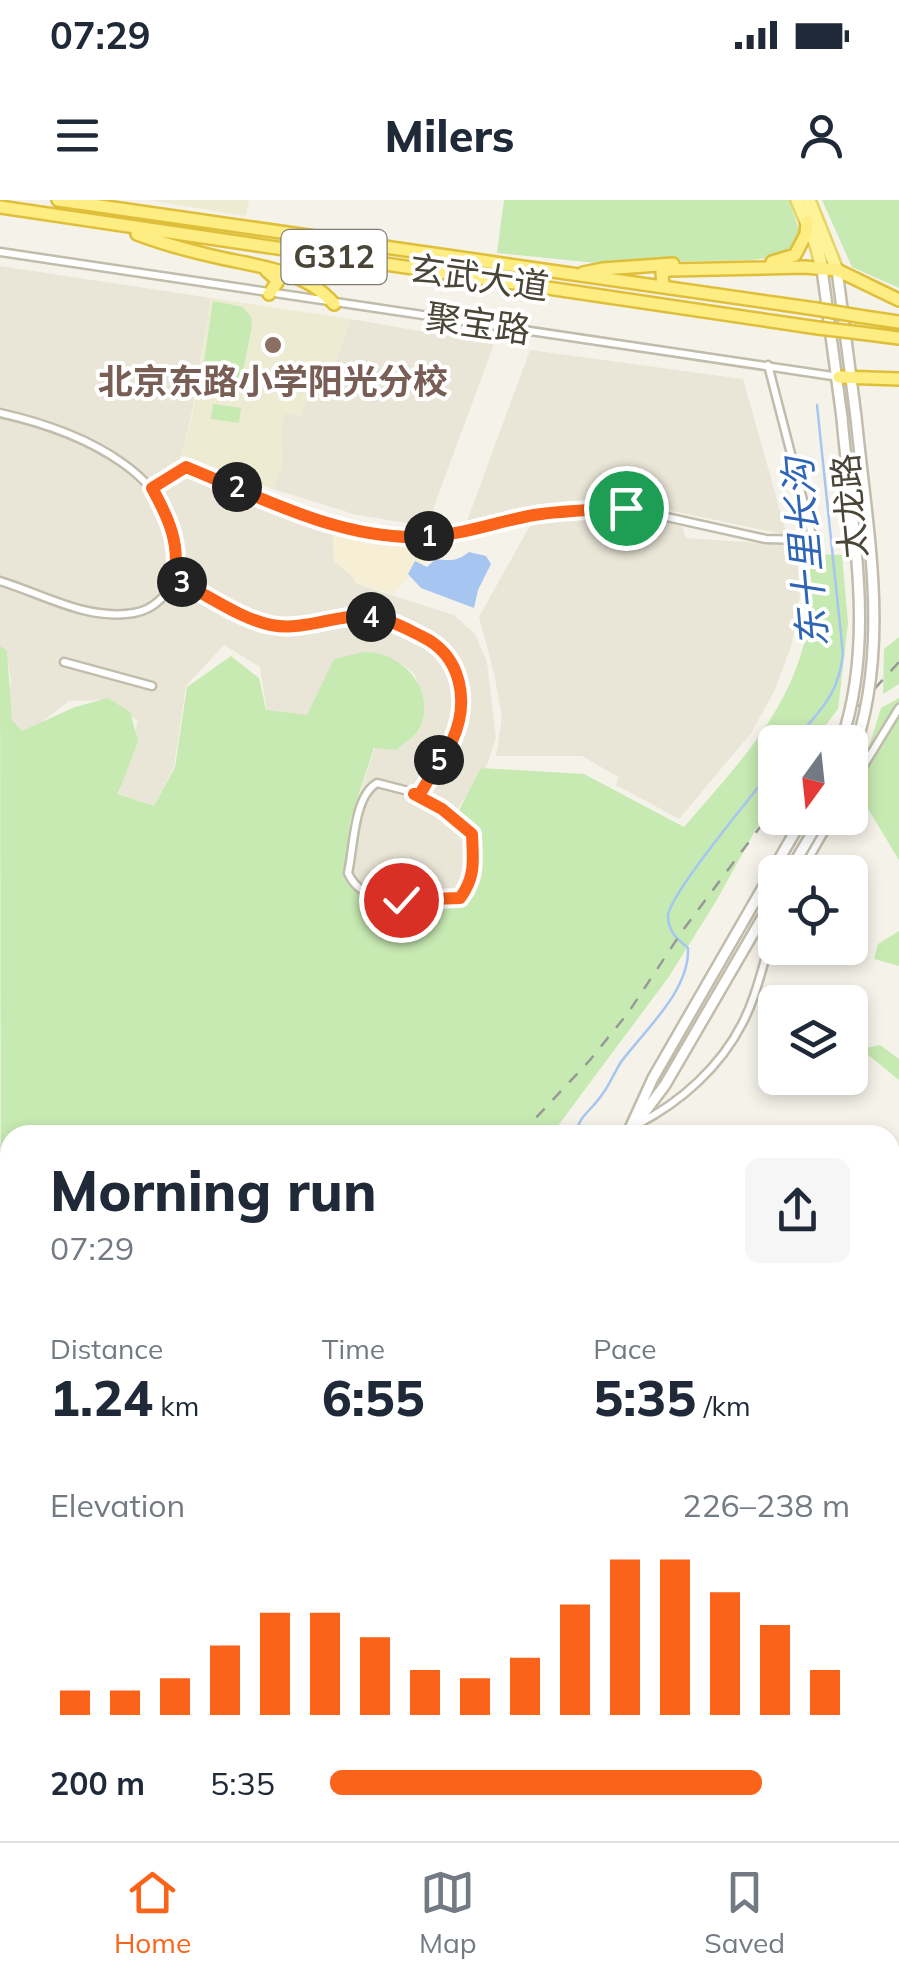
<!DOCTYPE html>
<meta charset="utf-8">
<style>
body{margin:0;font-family:Mulish,"Noto Sans SC",sans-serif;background:#f6f6f7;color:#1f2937;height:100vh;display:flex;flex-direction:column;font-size:38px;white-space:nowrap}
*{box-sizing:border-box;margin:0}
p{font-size:32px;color:#747a83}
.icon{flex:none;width:55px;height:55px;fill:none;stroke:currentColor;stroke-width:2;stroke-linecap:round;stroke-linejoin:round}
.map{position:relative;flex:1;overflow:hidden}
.panel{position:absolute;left:0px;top:925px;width:900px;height:718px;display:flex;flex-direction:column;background:#fff;border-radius:30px 30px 0 0;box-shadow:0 5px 15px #0003}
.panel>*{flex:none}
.needle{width:65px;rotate:195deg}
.buttons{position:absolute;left:758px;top:525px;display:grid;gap:20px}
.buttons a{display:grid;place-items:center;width:110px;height:110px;border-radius:15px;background:#fff;box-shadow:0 5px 15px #0003;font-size:50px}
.pin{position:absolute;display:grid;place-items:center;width:85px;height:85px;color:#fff;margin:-42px;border:5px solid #fff;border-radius:50%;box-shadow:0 2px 10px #0007}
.km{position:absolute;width:50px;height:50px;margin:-25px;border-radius:50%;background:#222;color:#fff;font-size:28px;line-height:50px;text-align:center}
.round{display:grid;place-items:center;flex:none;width:105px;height:105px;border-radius:15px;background:#f6f6f7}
.summary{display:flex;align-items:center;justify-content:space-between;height:170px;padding:0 50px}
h1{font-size:55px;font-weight:800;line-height:75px}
.figures{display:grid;grid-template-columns:repeat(3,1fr);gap:15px;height:170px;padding:10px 50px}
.figures div{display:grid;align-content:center}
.figures b{font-size:50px;font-weight:800}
.figures small{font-size:28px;font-weight:400}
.figures p{font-size:28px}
.chart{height:280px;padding:20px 50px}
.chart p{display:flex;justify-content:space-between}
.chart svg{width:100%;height:180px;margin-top:10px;stroke:#fb631a;stroke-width:6}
ul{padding:0 50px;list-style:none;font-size:32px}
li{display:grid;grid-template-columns:160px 120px 1fr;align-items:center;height:75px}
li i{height:25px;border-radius:12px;background:#fb631a}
.status{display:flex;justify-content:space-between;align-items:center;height:70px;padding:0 50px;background:#fff;direction:ltr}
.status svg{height:28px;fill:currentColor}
header{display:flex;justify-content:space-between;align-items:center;height:130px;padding:0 50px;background:#fff;font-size:45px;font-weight:800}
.tabs{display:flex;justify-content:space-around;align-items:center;height:140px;border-top:2px solid #e0e1e3;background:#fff;font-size:28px;color:#747a83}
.tabs a{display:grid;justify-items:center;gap:5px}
.tabs .active{color:#fb631a}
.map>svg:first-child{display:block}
.residential{fill:#e9e6d7}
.commercial{fill:#f6eed5}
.industrial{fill:#e7e5de}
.education{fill:#eeebd3}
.green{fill:#c7e9b2}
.water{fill:#a6c5f1}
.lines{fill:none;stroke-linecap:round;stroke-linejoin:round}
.stream{stroke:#a6c5f1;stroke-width:2.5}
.minor-casing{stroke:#c0bdac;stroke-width:11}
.tertiary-casing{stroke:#c0bdac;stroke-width:14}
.secondary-casing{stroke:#d5cf99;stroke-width:15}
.primary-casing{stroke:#e5d567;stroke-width:16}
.trunk-casing{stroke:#dfbf39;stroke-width:16}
.minor{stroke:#fff;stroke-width:6}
.tertiary{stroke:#fff;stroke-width:9}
.secondary{stroke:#fffbc9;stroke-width:10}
.primary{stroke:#fef398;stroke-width:11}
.trunk{stroke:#feed82;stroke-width:11}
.rail{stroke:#989898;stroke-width:2.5;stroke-dasharray:12 12;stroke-linecap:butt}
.tertiary-bridge-casing{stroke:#c0bdac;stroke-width:14;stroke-linecap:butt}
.trunk-bridge-casing{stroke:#dfbf39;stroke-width:16;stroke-linecap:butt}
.tertiary-bridge{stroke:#fff;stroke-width:9}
.trunk-bridge{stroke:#feed82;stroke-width:11}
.route-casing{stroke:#fff;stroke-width:20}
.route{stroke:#fb631a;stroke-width:12}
.education-dot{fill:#8d6e63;stroke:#fff;stroke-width:4}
.labels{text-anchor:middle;stroke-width:8;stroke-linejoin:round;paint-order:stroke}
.shield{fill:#fff;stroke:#807d73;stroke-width:2.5}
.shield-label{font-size:32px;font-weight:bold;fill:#494537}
.street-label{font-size:35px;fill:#494537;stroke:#fff}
.education-label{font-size:35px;font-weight:bold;fill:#785e54;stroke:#fff}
.water-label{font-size:38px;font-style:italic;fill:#2f65b6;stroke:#fff}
</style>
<div class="status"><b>07:29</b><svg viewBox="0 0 49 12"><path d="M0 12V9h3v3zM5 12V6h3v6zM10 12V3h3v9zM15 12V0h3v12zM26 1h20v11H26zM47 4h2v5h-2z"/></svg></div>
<header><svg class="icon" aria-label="menu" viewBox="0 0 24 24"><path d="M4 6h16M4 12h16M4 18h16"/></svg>Milers<svg class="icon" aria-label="person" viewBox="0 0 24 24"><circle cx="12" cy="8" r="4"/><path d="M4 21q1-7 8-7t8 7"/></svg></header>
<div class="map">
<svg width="899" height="1641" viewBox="0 0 899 1641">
<rect width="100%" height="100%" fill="#f5f3e9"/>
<!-- residential -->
<path class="residential" d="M0,66l211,32 -20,119 -13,50 -22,14h-5l-43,-31 -28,-14 -31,-14 -49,-12z
M351,119l143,25 -66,179 -8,2 -63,-10 -84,-26 10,-26 -2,-31 3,-19 17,3 16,-44 16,-2z
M530,150l213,29 44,156 -153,-32 -88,6 -79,12z
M0,216l69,21 59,33 22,22 34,-21 149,59 1,31 18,15 5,8 97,31 21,19 12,28 9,76 -9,27 -31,46 18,21 7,36 -17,34 -95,-1 -26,-25 10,-62 22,-66 21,2 23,-19 6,-27 -11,-31 -14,-10 -32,-11 -33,7 -21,58 -47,-4 -7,-46 -36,-22 -38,41 -12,81 -20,39 -35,-12 19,-73 -35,-21 -34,1 -44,34 -9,-2 -10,-24 5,-25 -4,-32 -7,-6z
M603,312l34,1 45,14 4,11 105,7 6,11 3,39 -4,26 -5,25 -16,44 -24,43 -72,86 -63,-34 2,-8 -36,-21h-86l6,-39 -8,-44 -15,-56 54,-97z
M177,1632l166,1 -1,8h-185z"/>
<!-- commercial -->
<path class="commercial" d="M333,330l15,9 52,2 22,19 -28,34 -37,-10 -5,-8 -18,-15z"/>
<!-- industrial -->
<path class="industrial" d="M343,1632l107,1 4,8h-112z"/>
<!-- education -->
<path class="education" d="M149,0h100l-3,16z
M211,98l140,21 -18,51 -16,2 -16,44 -17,-3 -3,19 2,31 -10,26 -92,-34 11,-38z"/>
<!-- green -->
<path class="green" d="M504,0h285l12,36 -6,12 -15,9 -30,3 -154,3 -99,-10z
M822,0h77v88l-47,-21z
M213,101l30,6 8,10 1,9 -12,60 -10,8 -23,-1 -1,3 -7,-1z
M213,204l28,4 -2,15 -28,-4z
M809,354l33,1 6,68 -10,86 -25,33h-38v53l-60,108 -47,75 -117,157h-541v160l-9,7 -1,-656 7,5 5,69 10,11 53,-24 33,-9 22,14 8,29 -20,53 36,12 21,-39 12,-80 44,-31 28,22 7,32 41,5 27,-56c10,-2 22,-6 32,-7 38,0 72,41 53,77 -4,8 -16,15 -23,21l-22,-2 -24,73 -6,57 24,23 52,4 45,-3c19,-41 19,-52 -7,-90l23,-44 103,6 100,53c54,-63 115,-124 125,-211 2,-20 0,-42 0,-62z
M899,437v47l-16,10 1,-45z
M899,498v162l-43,-71 25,-81z
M899,731v35l-25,-7 4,-15z
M880,845l19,14v21l-38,-31z
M890,1080l9,7v144l-9,-1z
M890,1273l9,2v109l-9,-3z
M44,1633v-1l133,1 -20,8h-124z"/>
<!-- water -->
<path class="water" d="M469,352l17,4 5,8 -13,26 -4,18 -53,-20 -13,-14 7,-13 12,6 9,-8c14,2 22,2 33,-7z"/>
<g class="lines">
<!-- stream -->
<path class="stream" d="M794,542c26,-33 44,-45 49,-88l-26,-249
M576,935c2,-19 15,-24 25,-39 8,-10 13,-23 20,-34 24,-32 69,-72 67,-114 -11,-9 -20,-17 -20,-32 1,-22 89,-126 107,-150
M0,1622l10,-66"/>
<!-- minor casing -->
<g class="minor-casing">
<path id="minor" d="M0,52l839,125
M0,213c76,17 191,62 175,160 -3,20 -22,37 -41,40 -47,8 -91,-19 -134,-32
M152,288l33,-21 129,52 49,12 54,6 45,-3 73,-19 91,-7 140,31 38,1 7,-9 -43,-166
M174,379c32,14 63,39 97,46 32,6 61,-10 92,-9 20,1 40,11 58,20 40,19 49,66 31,105 -9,18 -22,35 -32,53l-43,-11c-24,14 -23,65 -29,90 17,39 79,26 113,25 15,-21 12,-38 11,-64l-30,-25 -27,-15
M64,462l88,24
M850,588l49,-80
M801,672l31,-54
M638,924c43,-22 82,-57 104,-100 16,-30 21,-64 33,-95"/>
</g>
<!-- tertiary casing -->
<g class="tertiary-casing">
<path id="tertiary" d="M822,69l20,149
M837,70l19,147
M789,672l32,-54
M635,925l30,-40 110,-189
M627,935l26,-57 150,-260
M890,1598l9,18
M673,1632l4,9
M593,1641l17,-9"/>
</g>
<!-- secondary casing -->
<g class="secondary-casing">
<path id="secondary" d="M0,1273l10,-2
M0,1283l10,-2
M0,1335l4,21
M890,1505h9
M890,1524l9,-1"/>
</g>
<!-- primary casing -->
<g class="primary-casing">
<path id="primary" d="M797,0l20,48 5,21
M809,0l28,70"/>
</g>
<!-- trunk casing -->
<g class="trunk-casing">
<path id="trunk" d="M58,0l758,109
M0,7l818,121
M137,34c24,9 49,16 75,22 41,10 93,13 122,48
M772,62l23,-7 11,-21 1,-12
M266,70l12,11 -9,13
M583,73l20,-4 70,-5
M669,88l-6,-2 -1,-14 8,-2 135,-3 32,3 62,30
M858,116l41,6
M860,133l39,5
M839,177l60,2"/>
</g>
<!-- minor -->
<use href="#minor" class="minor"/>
<!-- tertiary -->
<use href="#tertiary" class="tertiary"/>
<!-- secondary -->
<use href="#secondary" class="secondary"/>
<!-- primary -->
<use href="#primary" class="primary"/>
<!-- trunk -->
<use href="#trunk" class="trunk"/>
<!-- rail -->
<path class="rail" d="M826,542l73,-80
M520,935l70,-75 38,-47 55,-83 92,-123
M0,1117l10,1
M0,1176l10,-4
M0,1234h10
M890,1243l9,1
M890,1266l9,1
M890,1405l9,2
M890,1435l9,3"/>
<!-- tertiary-bridge casing -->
<g class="tertiary-bridge-casing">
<path id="tertiary-bridge" d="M841,542c36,-104 10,-217 1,-324
M850,562c43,-110 17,-231 6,-345"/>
</g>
<!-- trunk-bridge casing -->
<g class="trunk-bridge-casing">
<path id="trunk-bridge" d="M816,109l42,7
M818,128l42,5"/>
</g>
<!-- tertiary-bridge -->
<use href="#tertiary-bridge" class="tertiary-bridge"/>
<!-- trunk-bridge -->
<use href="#trunk-bridge" class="trunk-bridge"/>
</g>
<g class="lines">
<!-- route casing -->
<g class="route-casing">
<path id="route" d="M401,700l59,-2c16,-21 13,-38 12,-64l-30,-25 -28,-15h6c10,-18 23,-35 32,-53 18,-39 10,-86 -31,-105 -18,-9 -38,-20 -58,-20 -31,0 -60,15 -92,9 -34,-7 -65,-32 -97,-46 7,-35 -6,-62 -22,-91l34,-21c73,30 153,72 234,70 40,-1 75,-15 114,-22 30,-5 62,-5 92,-7"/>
</g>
<!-- route -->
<use href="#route" class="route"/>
</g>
<!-- markers -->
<circle class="education-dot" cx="273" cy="145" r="10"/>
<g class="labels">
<!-- shield labels -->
<rect class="shield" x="281.5" y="30" width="105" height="54" rx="8"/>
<g class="shield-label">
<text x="334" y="68">G312</text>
</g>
<!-- street labels -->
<g class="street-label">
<text transform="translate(479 78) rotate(8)" y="12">玄武大道</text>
<text transform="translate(478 124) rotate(8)" y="12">聚宝路</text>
<text transform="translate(850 306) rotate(-95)" y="12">太龙路</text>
</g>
<!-- education labels -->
<g class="education-label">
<text x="273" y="194">北京东路小学阳光分校</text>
</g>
<!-- water labels -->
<g class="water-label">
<text transform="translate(806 353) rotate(-95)" y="13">东十里长沟</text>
</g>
</g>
</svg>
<div class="buttons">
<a><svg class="needle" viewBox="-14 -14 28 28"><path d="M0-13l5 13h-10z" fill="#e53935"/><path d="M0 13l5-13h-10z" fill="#747a83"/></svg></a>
<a><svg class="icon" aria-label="locate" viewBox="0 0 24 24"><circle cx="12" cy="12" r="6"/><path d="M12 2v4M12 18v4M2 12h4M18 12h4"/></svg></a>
<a><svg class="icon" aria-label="layers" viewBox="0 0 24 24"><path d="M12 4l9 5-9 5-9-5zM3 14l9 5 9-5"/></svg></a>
</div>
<div class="pin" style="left:626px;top:308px;background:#1e9e55"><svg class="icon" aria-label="arrive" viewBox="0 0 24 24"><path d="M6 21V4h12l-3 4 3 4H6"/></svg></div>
<div class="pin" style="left:401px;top:700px;background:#d93025"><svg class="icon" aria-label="check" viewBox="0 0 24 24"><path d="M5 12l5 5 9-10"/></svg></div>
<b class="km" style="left:429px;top:336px">1</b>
<b class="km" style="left:237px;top:287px">2</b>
<b class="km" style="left:182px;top:382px">3</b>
<b class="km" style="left:371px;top:417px">4</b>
<b class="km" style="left:439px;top:560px">5</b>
<section class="panel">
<div class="summary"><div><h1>Morning run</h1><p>07:29</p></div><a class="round"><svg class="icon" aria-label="share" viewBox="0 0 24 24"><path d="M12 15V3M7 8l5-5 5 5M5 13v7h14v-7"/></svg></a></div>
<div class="figures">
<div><p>Distance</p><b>1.24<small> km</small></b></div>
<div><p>Time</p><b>6:55</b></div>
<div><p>Pace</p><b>5:35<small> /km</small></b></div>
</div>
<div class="chart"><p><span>Elevation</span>226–238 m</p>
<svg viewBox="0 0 160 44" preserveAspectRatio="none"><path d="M5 44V38M15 44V38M25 44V35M35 44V27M45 44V19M55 44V19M65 44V25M75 44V33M85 44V35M95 44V30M105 44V17M115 44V6M125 44V6M135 44V14M145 44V22M155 44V33"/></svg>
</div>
<ul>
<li><b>200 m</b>5:35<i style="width:83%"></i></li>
</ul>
</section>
</div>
<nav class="tabs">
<a class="active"><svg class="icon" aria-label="home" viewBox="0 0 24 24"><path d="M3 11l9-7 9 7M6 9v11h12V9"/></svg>Home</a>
<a><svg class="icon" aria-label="map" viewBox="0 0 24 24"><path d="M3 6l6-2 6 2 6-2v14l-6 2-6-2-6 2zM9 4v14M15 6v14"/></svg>Map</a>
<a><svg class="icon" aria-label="saved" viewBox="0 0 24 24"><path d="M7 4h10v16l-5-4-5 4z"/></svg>Saved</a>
</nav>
